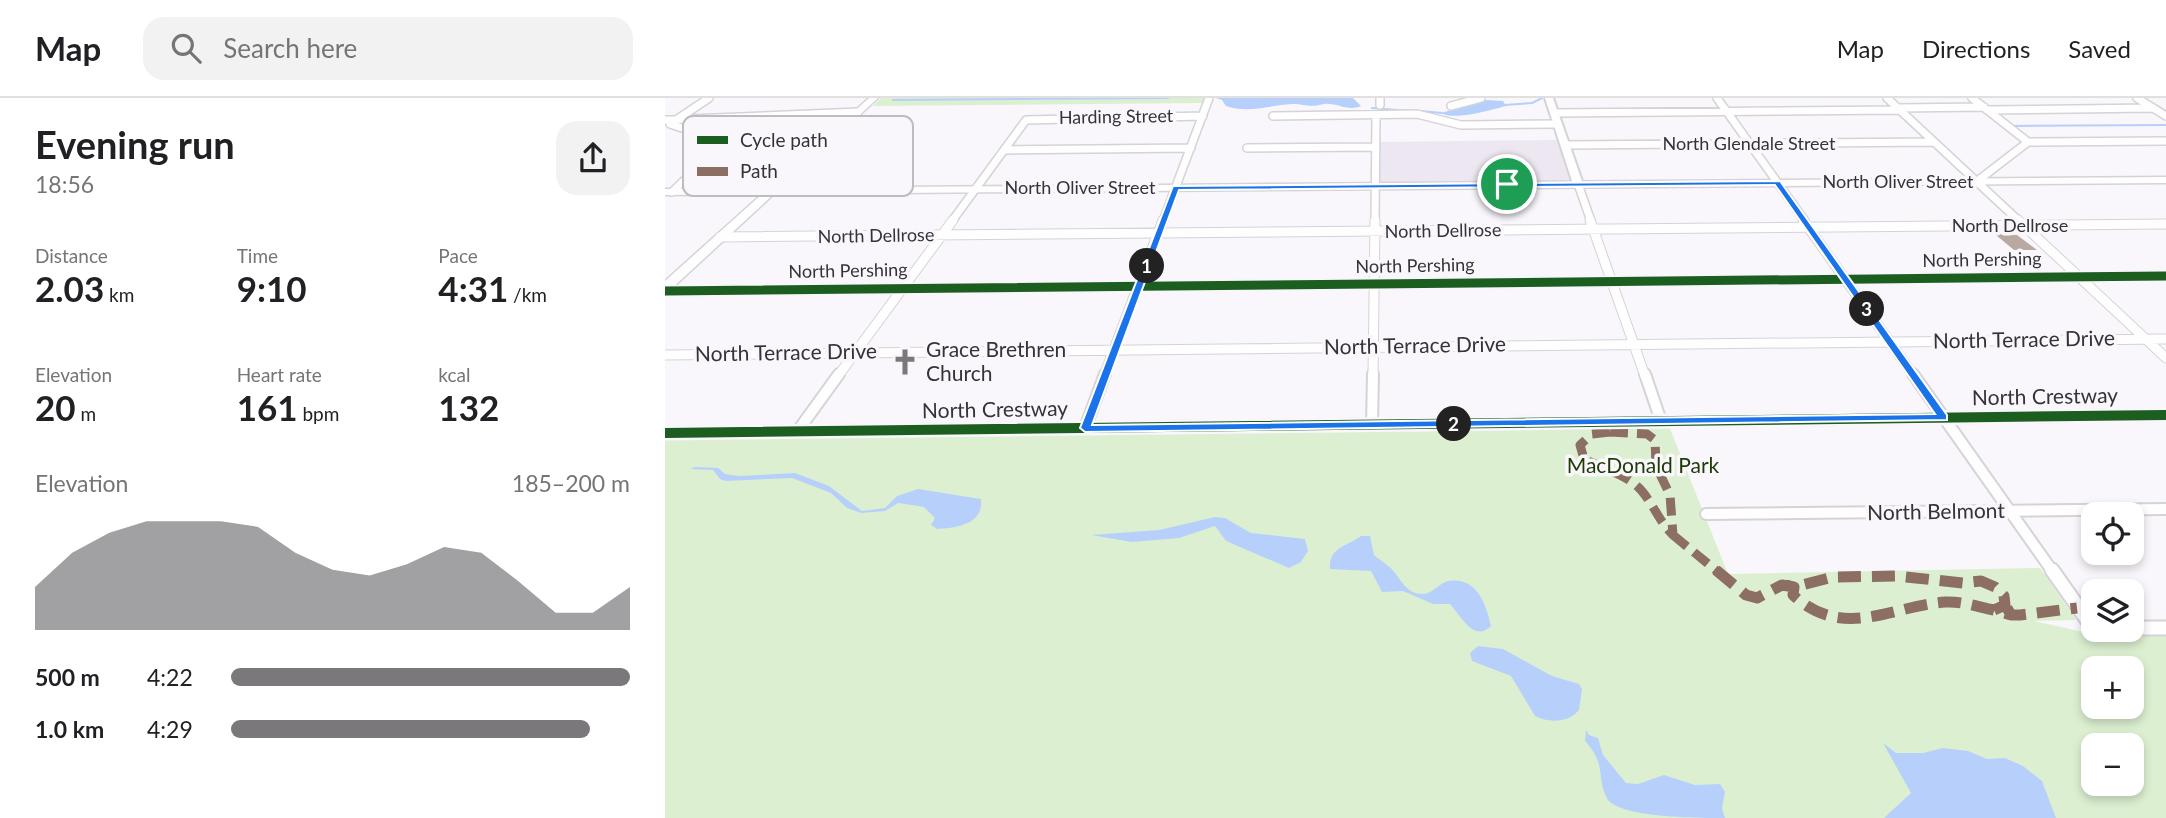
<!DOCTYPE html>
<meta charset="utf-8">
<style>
body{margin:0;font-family:Lato,sans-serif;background:#f2f2f2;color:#202124;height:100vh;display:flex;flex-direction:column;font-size:26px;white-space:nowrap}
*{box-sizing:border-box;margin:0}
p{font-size:23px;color:#757577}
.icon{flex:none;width:38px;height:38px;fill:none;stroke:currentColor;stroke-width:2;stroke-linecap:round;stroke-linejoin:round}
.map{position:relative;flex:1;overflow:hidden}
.side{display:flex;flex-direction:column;background:#fff;width:665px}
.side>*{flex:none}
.buttons{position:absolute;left:1416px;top:404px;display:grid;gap:14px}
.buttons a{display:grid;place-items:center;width:63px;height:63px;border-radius:14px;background:#fff;box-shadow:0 4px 10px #0003;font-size:35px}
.pin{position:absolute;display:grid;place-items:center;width:60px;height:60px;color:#fff;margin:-30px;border:4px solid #fff;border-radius:50%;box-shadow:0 2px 7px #0007}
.km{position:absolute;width:35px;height:35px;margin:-18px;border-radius:50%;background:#222;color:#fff;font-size:19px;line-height:35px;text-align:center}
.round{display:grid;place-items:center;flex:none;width:74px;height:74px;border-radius:21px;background:#f2f2f2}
.head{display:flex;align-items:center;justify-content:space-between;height:119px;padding:0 35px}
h1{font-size:38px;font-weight:700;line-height:52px}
.figures{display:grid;grid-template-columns:repeat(3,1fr);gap:10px;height:119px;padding:7px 35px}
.figures div{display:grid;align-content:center}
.figures b{font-size:35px;font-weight:700}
.figures small{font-size:19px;font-weight:400}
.figures p{font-size:19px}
.chart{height:196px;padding:14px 35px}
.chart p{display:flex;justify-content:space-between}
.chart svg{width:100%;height:126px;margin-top:7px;fill:#7a787b;opacity:.7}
ul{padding:0 35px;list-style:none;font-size:23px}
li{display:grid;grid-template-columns:112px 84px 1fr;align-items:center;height:52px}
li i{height:18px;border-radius:9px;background:#7a787b}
header{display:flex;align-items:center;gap:42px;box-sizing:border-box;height:98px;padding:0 35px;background:#fff;border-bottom:2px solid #e0e0e0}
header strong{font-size:33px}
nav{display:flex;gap:38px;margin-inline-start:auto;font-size:24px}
.search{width:490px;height:63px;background:#f2f2f2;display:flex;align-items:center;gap:18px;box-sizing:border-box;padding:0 24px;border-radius:21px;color:#757577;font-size:26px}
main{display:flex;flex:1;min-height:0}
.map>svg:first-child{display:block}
.built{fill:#ece7f0}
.green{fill:#dcf0d1;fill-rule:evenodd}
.water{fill:#b7d0fb}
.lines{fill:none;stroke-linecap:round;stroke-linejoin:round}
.stream{stroke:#b7d0fb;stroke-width:2}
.building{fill:#b8a9a1}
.minor-far3-casing{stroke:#d5d3d6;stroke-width:10}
.minor-far2-casing{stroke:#d5d3d6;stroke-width:11}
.minor-far1-casing{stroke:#d5d3d6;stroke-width:14}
.minor-casing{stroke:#d5d3d6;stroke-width:17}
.tertiary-casing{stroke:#d5d3d6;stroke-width:4}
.secondary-casing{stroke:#d5d3d6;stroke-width:3}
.minor-far3{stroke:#fefefe;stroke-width:7}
.minor-far2{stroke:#fefefe;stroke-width:9}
.minor-far1{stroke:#fefefe;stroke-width:10}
.minor{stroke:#fefefe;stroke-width:13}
.tertiary{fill:#fefefe;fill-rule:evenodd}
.secondary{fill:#fefefe;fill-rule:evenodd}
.quiet-far1{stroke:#8d6e63;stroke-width:9;stroke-dasharray:18 9;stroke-linecap:butt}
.quiet{stroke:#8d6e63;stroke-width:11;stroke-dasharray:23 11;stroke-linecap:butt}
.cycleway-far1-casing{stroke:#f9f6fc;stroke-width:12}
.cycleway-casing{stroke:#f9f6fc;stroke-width:15}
.cycleway-far1{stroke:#1b5e20;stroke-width:9}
.cycleway{stroke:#1b5e20;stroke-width:10}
.route{fill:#1a73e8;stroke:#fff;stroke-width:2;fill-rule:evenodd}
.labels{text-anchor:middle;stroke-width:7;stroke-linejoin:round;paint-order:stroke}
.far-street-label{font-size:18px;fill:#353336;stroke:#f9f6fc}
.street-label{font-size:21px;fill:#353336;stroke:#f9f6fc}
.poi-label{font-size:21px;fill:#353336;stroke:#f9f6fc;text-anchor:start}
.park-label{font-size:21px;fill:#1d3b04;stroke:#f9f6fc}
.key{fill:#f9f6fc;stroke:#bebcc1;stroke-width:2}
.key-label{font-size:19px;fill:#353336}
</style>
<header>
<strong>Map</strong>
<div class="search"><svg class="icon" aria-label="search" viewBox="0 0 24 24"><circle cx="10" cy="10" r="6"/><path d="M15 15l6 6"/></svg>Search here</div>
<nav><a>Map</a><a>Directions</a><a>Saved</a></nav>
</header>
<main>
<section class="side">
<div class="head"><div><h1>Evening run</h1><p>18:56</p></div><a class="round"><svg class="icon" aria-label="share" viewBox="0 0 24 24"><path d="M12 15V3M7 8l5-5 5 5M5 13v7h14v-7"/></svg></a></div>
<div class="figures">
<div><p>Distance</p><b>2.03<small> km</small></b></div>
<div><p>Time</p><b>9:10</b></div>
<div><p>Pace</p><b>4:31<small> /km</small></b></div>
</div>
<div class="figures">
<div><p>Elevation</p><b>20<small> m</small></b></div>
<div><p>Heart rate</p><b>161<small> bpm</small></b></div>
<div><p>kcal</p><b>132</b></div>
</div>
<div class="chart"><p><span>Elevation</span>185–200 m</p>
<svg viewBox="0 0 160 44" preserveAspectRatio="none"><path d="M0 44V29L10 17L20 10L30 6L40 6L50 6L60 8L70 17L80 23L90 25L100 21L110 15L120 17L130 27L140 38L150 38L160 29V44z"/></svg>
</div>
<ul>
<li><b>500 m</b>4:22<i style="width:100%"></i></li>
<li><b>1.0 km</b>4:29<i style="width:90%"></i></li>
</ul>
</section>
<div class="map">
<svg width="1501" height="720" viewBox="0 0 1501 720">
<rect width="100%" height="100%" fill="#f9f7fb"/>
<!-- built -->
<path class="built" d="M893,42l14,39 -4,2 -185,2 -4,-3 1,-38z"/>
<!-- green -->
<path class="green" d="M216,0h325l-2,5 -331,3z
M1004,328l59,148 312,-6 36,52 -42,1 58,13h74v184h-1501v-378l869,-10zM1428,570h38v39h-38zM1428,648h38v38h-38z"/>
<!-- water -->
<path class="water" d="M551,0h137l8,8c-13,6 -25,-4 -37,-2 -16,4 -18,0 -32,0 -22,1 -44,10 -66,2l-4,-6z
M821,2l17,1 3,5c-15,4 -53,15 -65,7z
M30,369l23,1 7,6 14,2 56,-3 34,13 33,25 23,-3 12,-12 21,-7 63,10c3,25 -24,29 -44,30l-6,-4 4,-7 -11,-11 -26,-4 -13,8 -24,2 -14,-5 -16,-15 -39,-15 -66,3 -6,-2 -7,-9 -23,-1z
M550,419l10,1 26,15 54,6 3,12 -7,11 -12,6 -63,-27 -11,-15 -36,12 -47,4 -41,-7 68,-5z
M696,438h9l4,19c4,4 9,6 13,10 14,10 16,29 36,29 9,0 16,-11 25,-13 29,-5 38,23 43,45 -17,17 -30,-10 -41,-22h-17l-30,-13 -21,1 -11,-21 -41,-2c-2,-22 18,-23 31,-33z
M813,548l25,3 49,27 27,8 3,5 -3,21c-10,13 -31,13 -44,6l-24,-40 -39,-15 -2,-8z
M921,632l3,5 9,3 5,17 23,28 12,1 26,-9 31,10 25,-1 5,8 -3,16 3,10c-26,0 -102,0 -117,-18 -13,-23 0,-34 -23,-59z
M1218,645l13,10h27l20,-5 25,3 19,8 18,-1 18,8 19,15 14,37h-172l27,-25z"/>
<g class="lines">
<!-- stream -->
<path class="stream" d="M228,2l275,-2
M839,7l28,-2 10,-5
M707,10l38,3
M755,13l22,2
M1346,28l155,-1"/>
</g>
<!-- building -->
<path class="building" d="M1333,136l19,1 20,15h-23l-18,-15z"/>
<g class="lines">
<!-- minor-far3 casing -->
<g class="minor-far3-casing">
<path id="minor-far3" d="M715,0v7
M1052,0l88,123
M1222,0l132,123
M1307,0l56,44 -52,40
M1472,0l29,18
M786,8l30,-8
M1232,10l87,-1
M1322,12l166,-2
M889,15l346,-3
M608,18l144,-2 44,11 97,-1
M0,22l193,-8
M11,22l33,-22
M5,26l18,6 15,19 -7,20 -24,23
M1363,44l138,-1
M900,47l369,-3
M582,50l129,-1
M339,52l187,-2
M37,53l116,-2
M913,86l13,37
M287,123l74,-101 177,-4
M498,123l46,-123
M710,123l1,-106"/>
</g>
<!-- minor-far2 casing -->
<g class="minor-far2-casing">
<path id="minor-far2" d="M925,122l55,156
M1138,122l111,156
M1353,122l148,138
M55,139l1446,-13
M0,193l1501,-15
M0,257l1501,-16
M173,278l115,-156
M439,278l59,-156
M708,278l2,-156"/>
</g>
<!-- minor-far1 casing -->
<g class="minor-far1-casing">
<path id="minor-far1" d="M980,276l16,47
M1248,276l140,198
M707,327l1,-51
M420,330l20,-54
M132,334l42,-58
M0,335l1501,-18
M1041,416l460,-5"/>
</g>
<!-- minor casing -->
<g class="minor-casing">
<path id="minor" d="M1387,472l41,58
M1466,530h35"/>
</g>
<!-- tertiary casing -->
<g class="tertiary-casing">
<path id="tertiary" d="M880,0h8l30,86 -2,2 -8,-2z"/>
</g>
<!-- secondary casing -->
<g class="secondary-casing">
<path id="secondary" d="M204,0h9l-97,90 1385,-11v6l-1392,11 -105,97 -4,1v-11l97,-87 -97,1v-6l104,-1z"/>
</g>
<!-- minor-far3 -->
<use href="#minor-far3" class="minor-far3"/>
<!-- minor-far2 -->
<use href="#minor-far2" class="minor-far2"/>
<!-- minor-far1 -->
<use href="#minor-far1" class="minor-far1"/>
<!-- minor -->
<use href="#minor" class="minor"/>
<!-- tertiary -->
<use href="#tertiary" class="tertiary"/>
<!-- secondary -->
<use href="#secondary" class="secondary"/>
<!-- quiet-far1 -->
<path class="quiet-far1" d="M945,334l37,2 8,6 1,26 14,29 3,40c-15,-15 -19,-30 -32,-45 -13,-15 -39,-22 -57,-31l-4,-14 12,-11z
M1008,437l45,37"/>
<!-- quiet -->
<path class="quiet" d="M1051,472l30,25 11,3 25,-13 12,2 39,-10 64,-1 66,7 18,-2 14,6 9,9 1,9 -11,5 17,5
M1120,487l9,2 -1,8c50,46 98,11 152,7 17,-1 33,5 49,8
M1342,510l4,7h9l57,-7"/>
<!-- cycleway-far1 casing -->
<g class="cycleway-far1-casing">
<path id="cycleway-far1" d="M0,193l1501,-15"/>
</g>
<!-- cycleway casing -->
<g class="cycleway-casing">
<path id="cycleway" d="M0,335l1501,-18"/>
</g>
<!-- cycleway-far1 -->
<use href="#cycleway-far1" class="cycleway-far1"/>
<!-- cycleway -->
<use href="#cycleway" class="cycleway"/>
</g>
<!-- route -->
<path class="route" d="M1115,83l167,234v5l-862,12 -5,-4 93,-242zM1110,87l160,229 -843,11 87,-235z"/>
<!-- icons -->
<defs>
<g id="church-bare" transform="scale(2.1)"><path d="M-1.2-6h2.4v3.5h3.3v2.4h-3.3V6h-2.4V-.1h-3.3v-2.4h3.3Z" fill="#7a787b" stroke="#f9f6fc" stroke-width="2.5" paint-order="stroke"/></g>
</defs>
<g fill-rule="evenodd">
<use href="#church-bare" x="240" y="264"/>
</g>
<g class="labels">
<!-- far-street labels -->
<g class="far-street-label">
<text transform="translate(451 19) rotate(-1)" y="6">Harding Street</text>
<text x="1084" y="52">North Glendale Street</text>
<text x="1233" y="90">North Oliver Street</text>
<text x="415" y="96">North Oliver Street</text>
<text x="1345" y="134">North Dellrose</text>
<text transform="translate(778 133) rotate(-1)" y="6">North Dellrose</text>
<text transform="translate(211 138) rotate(-1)" y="6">North Dellrose</text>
<text transform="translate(1317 162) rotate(-1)" y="6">North Pershing</text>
<text transform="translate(750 168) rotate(-1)" y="6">North Pershing</text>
<text transform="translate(183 173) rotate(-1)" y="6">North Pershing</text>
</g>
<!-- street labels -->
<g class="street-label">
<text transform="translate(1359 242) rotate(-1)" y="7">North Terrace Drive</text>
<text transform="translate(750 248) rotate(-1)" y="7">North Terrace Drive</text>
<text transform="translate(121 255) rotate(-1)" y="7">North Terrace Drive</text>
<text transform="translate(1380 299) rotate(-1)" y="7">North Crestway</text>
<text transform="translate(330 312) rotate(-1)" y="7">North Crestway</text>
<text transform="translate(1271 414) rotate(-1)" y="7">North Belmont</text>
</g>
<!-- poi labels -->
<g class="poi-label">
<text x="261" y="259">Grace Brethren<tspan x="261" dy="24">Church</tspan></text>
</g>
<!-- park labels -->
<g class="park-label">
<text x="978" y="375">MacDonald Park</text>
</g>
</g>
<!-- legend -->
<rect x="18" y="18" width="230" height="80" rx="10" class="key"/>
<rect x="32" y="38" width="31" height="8" fill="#1b5e20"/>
<rect x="32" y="69" width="31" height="9" fill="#8d6e63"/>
<g class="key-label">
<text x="75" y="49">Cycle path</text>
<text x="75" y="80">Path</text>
</g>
</svg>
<div class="buttons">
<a><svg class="icon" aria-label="locate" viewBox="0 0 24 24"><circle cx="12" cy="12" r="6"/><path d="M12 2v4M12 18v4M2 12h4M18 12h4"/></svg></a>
<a><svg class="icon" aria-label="layers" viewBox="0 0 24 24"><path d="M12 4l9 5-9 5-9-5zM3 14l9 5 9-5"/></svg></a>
<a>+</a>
<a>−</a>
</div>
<div class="pin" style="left:842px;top:86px;background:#1e9e55"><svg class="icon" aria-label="arrive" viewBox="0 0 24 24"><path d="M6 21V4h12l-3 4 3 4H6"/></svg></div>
<b class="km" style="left:482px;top:168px">1</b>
<b class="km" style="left:789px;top:326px">2</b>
<b class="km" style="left:1202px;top:211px">3</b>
</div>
</main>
